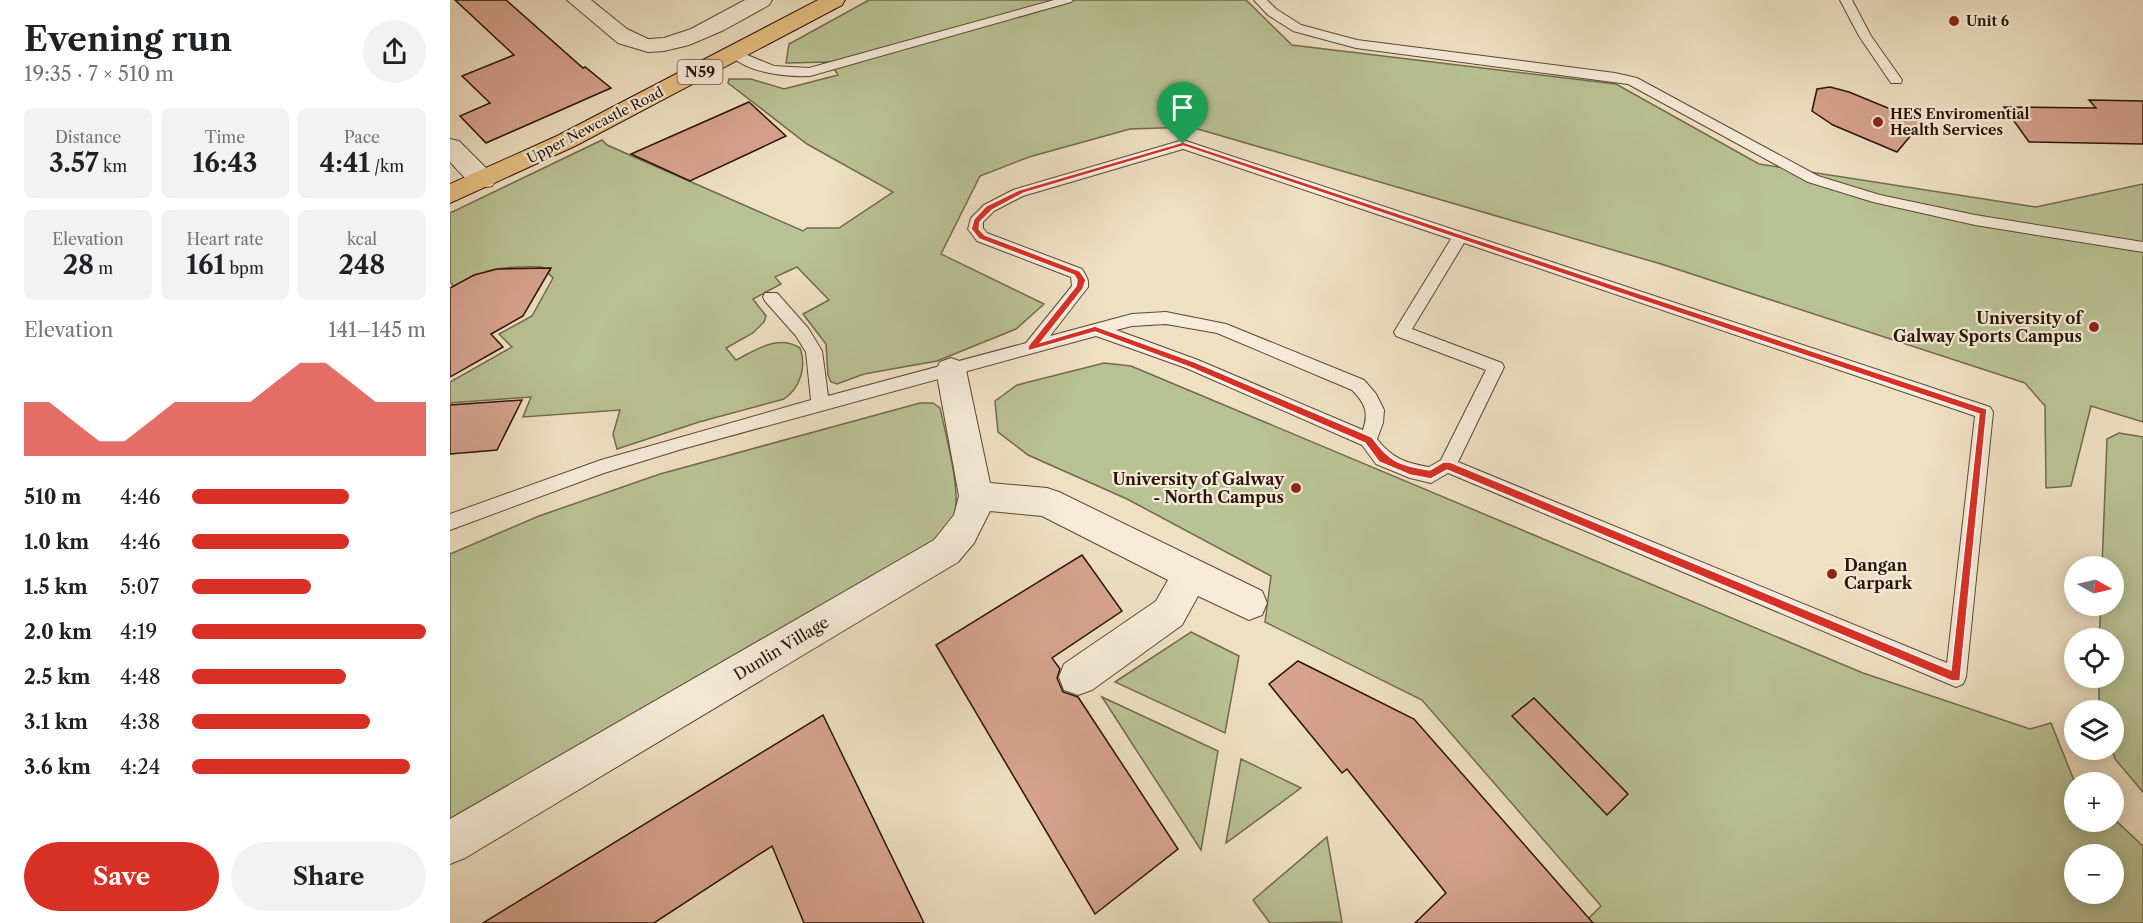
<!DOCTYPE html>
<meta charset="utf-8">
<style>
body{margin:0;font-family:"Libre Caslon Text",serif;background:#f2f2f2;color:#202124;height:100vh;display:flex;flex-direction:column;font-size:22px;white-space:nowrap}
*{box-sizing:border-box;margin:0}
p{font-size:20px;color:#757577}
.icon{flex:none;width:33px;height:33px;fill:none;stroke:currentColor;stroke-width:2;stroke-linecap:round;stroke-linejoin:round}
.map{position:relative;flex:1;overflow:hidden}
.sheet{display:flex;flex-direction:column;background:#fff;width:450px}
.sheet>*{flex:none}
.needle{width:39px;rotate:98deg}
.fabs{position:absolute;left:1614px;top:556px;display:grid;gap:12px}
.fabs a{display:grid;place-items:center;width:60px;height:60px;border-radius:50%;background:#fff;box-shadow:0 3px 15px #0003;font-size:30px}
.pin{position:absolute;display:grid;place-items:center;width:51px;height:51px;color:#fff;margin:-62px -26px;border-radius:50% 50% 50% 0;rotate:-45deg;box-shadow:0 0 6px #0007}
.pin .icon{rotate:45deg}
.round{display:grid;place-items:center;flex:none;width:63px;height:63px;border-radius:32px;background:#f2f2f2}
.headline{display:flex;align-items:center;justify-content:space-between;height:102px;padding:0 24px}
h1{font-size:33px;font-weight:700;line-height:45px}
.stats{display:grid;grid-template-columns:repeat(3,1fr);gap:9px;height:102px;padding:6px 24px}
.stats div{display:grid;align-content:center;border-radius:9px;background:#f2f2f2;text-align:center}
.stats b{font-size:26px;font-weight:700}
.stats small{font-size:16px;font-weight:400}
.stats p{font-size:16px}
.chart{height:168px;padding:12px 24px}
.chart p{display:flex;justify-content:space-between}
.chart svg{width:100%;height:108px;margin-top:6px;fill:#d93025;opacity:.7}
.cta{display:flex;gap:12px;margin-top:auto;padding:12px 24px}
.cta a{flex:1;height:69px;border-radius:36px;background:#d93025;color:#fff;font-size:24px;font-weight:700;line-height:69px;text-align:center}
.cta a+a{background:#f2f2f2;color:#202124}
ul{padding:0 24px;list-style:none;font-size:20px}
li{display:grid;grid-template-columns:96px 72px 1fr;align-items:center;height:45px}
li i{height:15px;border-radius:8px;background:#d93025}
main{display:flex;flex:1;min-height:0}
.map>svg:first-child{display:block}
.green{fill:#b9c294;stroke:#726a4d;stroke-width:1.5;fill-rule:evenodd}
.building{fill:#d7a38f;stroke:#2b1306;stroke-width:1.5}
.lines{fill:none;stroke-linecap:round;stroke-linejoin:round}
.service-casing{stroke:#5c4635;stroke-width:2}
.minor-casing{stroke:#5c4635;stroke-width:2}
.primary-casing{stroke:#2b1306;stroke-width:2}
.service{fill:#f5ebd8;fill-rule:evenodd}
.minor{fill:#f5ebd8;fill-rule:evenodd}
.primary{fill:#e8c082;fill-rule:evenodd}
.route{fill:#d93025;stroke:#fff;stroke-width:1.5;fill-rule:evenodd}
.poi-dot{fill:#8f2418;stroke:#f5ebd8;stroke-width:2}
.labels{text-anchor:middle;stroke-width:4.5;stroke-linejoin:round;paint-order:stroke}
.far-poi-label{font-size:14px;font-weight:bold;fill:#2b1306;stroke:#f5ebd8;text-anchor:start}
.far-street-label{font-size:14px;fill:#2b1306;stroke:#f5ebd8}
.shield{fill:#f5ebd8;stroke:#685445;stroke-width:1.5}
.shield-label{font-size:15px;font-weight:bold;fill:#2b1306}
.poi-label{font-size:16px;font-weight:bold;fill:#2b1306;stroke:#f5ebd8;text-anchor:end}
.street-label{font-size:16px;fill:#2b1306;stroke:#f5ebd8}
</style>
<main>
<section class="sheet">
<div class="headline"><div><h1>Evening run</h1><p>19:35 · 7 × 510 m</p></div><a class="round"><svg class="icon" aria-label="share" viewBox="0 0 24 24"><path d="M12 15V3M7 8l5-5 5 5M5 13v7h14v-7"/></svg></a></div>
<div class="stats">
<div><p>Distance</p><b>3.57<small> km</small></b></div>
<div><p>Time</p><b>16:43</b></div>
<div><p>Pace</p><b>4:41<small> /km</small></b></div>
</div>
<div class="stats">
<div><p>Elevation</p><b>28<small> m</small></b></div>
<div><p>Heart rate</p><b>161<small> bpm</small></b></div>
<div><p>kcal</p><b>248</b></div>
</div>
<div class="chart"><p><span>Elevation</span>141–145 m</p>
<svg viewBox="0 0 160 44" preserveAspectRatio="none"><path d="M0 44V22L10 22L20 30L30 38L40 38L50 30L60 22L70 22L80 22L90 22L100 14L110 6L120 6L130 14L140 22L150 22L160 22V44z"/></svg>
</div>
<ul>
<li><b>510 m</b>4:46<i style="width:67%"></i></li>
<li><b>1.0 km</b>4:46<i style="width:67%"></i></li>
<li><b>1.5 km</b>5:07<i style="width:51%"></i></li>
<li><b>2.0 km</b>4:19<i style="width:100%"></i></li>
<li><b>2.5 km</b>4:48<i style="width:66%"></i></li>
<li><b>3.1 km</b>4:38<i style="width:76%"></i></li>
<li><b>3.6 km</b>4:24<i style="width:93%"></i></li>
</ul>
<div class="cta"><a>Save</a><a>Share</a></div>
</section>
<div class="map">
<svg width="1693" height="923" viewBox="0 0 1693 923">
<rect width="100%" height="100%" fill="#efe0c3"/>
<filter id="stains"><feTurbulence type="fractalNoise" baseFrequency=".00333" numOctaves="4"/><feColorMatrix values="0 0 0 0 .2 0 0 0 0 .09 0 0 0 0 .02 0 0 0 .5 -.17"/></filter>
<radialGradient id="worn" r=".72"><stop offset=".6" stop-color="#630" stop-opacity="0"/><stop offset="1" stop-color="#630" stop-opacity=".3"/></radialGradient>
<!-- green -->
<path class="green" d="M419,0h377l46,45 324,39 143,80 277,43 107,-23v238l-52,-16 -20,80 -25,2 -1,-82 -20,-23 -364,-119 -470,-137 -61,2 -101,28 -49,19 -39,78 103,50 -28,25 -79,32 -73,13 -27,10 -6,-2 -3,-7 -2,-31 -23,-30 26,-14 -32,-33 -22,10 6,7 -28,15 13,17 -2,6 -11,11 -27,15 10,12c20,-10 42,-26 64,-12 7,19 0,40 -16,51l-85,23 -82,27 -4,-15 7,-24 -97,7 8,-20 -81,6v-21l62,-35 -13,-13 33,-18 21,-38 -11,-11c-40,-1 -51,0 -88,19l-4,-4v-69l152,-73 5,5 196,86 4,-3h32l54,-36 -86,-48 -79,-61 1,-4h22l33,10 54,-14 -8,-13 -44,1 3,-19z
M654,363l27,3 732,307 167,56 21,-6 24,60 -1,39h40v-3l29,27v77h-559l17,-17 -179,-206 -157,-78 6,-46 -144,-77 -99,-44 -30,-23 -3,-31 22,-16zM1624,855h40v39h-40z
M470,403h13l7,5c5,24 22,85 14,107 -4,11 -16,21 -24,29l-480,279v-269l89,-38 121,-42z
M1669,433l24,4v355l-28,-33 -3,-9 2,-39 -15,-1v-32h15v-39h-15l2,-33h13v-39h-12l5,-128z
M741,632l48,24 -14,77 -110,-51z
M652,697l116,54 -17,99z
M791,759l60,29 -75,55z
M877,837l15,85 -72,1 -17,-23z"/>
<!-- building -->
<path class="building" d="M5,0h51l77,68 2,-1 26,21 -125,55 -26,-27 30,-13 -28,-27 52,-21z
M1380,87l19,5 73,30 -25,30 -64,-27 -21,-14 5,-22z
M1639,100l54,1v43l-114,-2 -25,-35 92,1z
M299,102l37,34 -96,45 -59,-27z
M101,268l-28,48 -32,18 12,13 -53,30v-89l24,-13 23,-6z
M72,400l-25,50 -47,4v-49z
M632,555l40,56 -70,47 8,11 -3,9 6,14 15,5 100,152 -83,65 -159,-269z
M848,661l116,58 179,204h-178l31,-30 -99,-124 -5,4 -73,-89z
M1084,698l94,96 -21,21 -95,-99z
M373,715l101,208h-120l-32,-77 -118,77h-171z"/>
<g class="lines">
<!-- service casing -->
<g class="service-casing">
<path id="service" d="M604,0h19l-2,2 -261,74c-25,1 -63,-3 -81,-22l6,-4 39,16 35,2z
M804,0h13l9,9 25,16 56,15 258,33 22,5 181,98 62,19 95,20 168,27v10l-168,-27 -102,-23 -65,-20 -180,-98 -272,-36 -63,-17 -25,-16z
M1390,0h12l19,36 31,44 -1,3h-10l-32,-47z
M733,140l807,267 3,5 -27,265 -3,7 -7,3 -7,-3 -501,-211 -17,10 -21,-5 -34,-14 -14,-19 -176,-77 -90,-32 -414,113 -78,24 -154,57v-16l151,-54 210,-60 -5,-48 -10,-16 -31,-35 -2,-4 2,-4h12l31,35 14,23 6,45 198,-53 46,-57 -1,-9 -94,-36 -9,-12 3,-11 13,-13 29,-15zM733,149l268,90 -57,93 2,4 90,34 -45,90 -12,7c-24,-4 -37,-9 -52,-28l6,-16 1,-13 -8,-16 -12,-14 -138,-56 -60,-12 -34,2 -82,22 38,-49c1,-8 -2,-11 -6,-18l-95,-36 -4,-5v-6l11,-11 29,-15zM1014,243l511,173 -28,247 -489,-201 46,-95 -2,-4 -90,-34zM716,324l51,9 135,57c13,13 17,22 11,40l-165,-70 -82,-30 16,-4z"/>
</g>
<!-- minor casing -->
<g class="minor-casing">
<path id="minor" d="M117,0h24l36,29 21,10 16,-1 27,-9 54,-29h27l-3,5 -45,25 -35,15 -25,6 -16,1 -30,-9z
M0,139l9,2 33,33 4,6 -4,6c-20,5 -29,-11 -42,-24z
M501,358l11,4 4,8 24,113 57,5 12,4 203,99 5,12 -5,12 -13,5 -51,-24 -16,29 -90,65 -14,5 -14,-5 -5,-13 5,-13 92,-63 12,-21 -126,-64 -52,-5 -16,32 -16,19 -493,296 -15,6v-45l484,-279 20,-25 5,-19 -23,-126 4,-8z"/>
</g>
<!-- primary casing -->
<g class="primary-casing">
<path id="primary" d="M368,0h27l-3,5 -267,141 -125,57v-19l107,-48z"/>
</g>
<!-- service -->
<use href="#service" class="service"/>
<!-- minor -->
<use href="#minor" class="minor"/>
<!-- primary -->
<use href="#primary" class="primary"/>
</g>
<!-- route -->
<path class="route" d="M733,142l804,267 -27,272h-8l-505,-211 -16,9 -21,-4 -31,-13 -14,-19 -176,-76 -94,-35 -67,19v-5l48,-60 1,-6 -3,-5 -95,-36 -8,-10 3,-10 12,-13 33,-16zM733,146l796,268 -28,256 -501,-208h-7l-13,8c-31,-5 -40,-8 -58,-33l-177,-75 -100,-36 -54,16 42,-53 3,-9 -6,-9 -95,-36 -6,-6 1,-7 12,-12 32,-17z"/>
<!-- markers -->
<g class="poi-dot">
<circle cx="1504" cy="21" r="6"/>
<circle cx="1428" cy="122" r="6"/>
<circle cx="1644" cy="327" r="6"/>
<circle cx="846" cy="488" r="6"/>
<circle cx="1382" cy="574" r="6"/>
</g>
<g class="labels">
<!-- far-poi labels -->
<g class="far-poi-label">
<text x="1516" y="26">Unit 6</text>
<text x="1440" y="119">HES Enviromential<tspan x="1440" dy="16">Health Services</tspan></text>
</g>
<!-- far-street labels -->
<g class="far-street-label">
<text transform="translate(145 125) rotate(-27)" y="5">Upper Newcastle Road</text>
</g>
<!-- shield labels -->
<rect class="shield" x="227.5" y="60" width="45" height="24" rx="4.5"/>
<g class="shield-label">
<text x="250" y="77">N59</text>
</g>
<!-- poi labels -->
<g class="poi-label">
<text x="1632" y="324">University of<tspan x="1632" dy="18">Galway Sports Campus</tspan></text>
<text x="834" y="485">University of Galway<tspan x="834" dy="18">- North Campus</tspan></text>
<text x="1394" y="571" text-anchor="start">Dangan<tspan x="1394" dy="18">Carpark</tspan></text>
</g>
<!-- street labels -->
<g class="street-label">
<text transform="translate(331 648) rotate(-31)" y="6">Dunlin Village</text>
</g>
</g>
<rect width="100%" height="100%" filter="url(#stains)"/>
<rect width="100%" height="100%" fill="url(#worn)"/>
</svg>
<div class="fabs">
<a><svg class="needle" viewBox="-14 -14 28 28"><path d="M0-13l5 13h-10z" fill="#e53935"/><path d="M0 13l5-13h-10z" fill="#757577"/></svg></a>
<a><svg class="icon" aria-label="locate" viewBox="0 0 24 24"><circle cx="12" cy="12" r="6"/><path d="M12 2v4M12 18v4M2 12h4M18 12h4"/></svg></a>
<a><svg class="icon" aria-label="layers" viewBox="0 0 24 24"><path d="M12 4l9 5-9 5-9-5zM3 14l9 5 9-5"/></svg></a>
<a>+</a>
<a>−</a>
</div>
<div class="pin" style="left:733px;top:144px;background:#1e9e55"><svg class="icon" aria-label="arrive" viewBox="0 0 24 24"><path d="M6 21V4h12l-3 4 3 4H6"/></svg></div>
</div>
</main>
